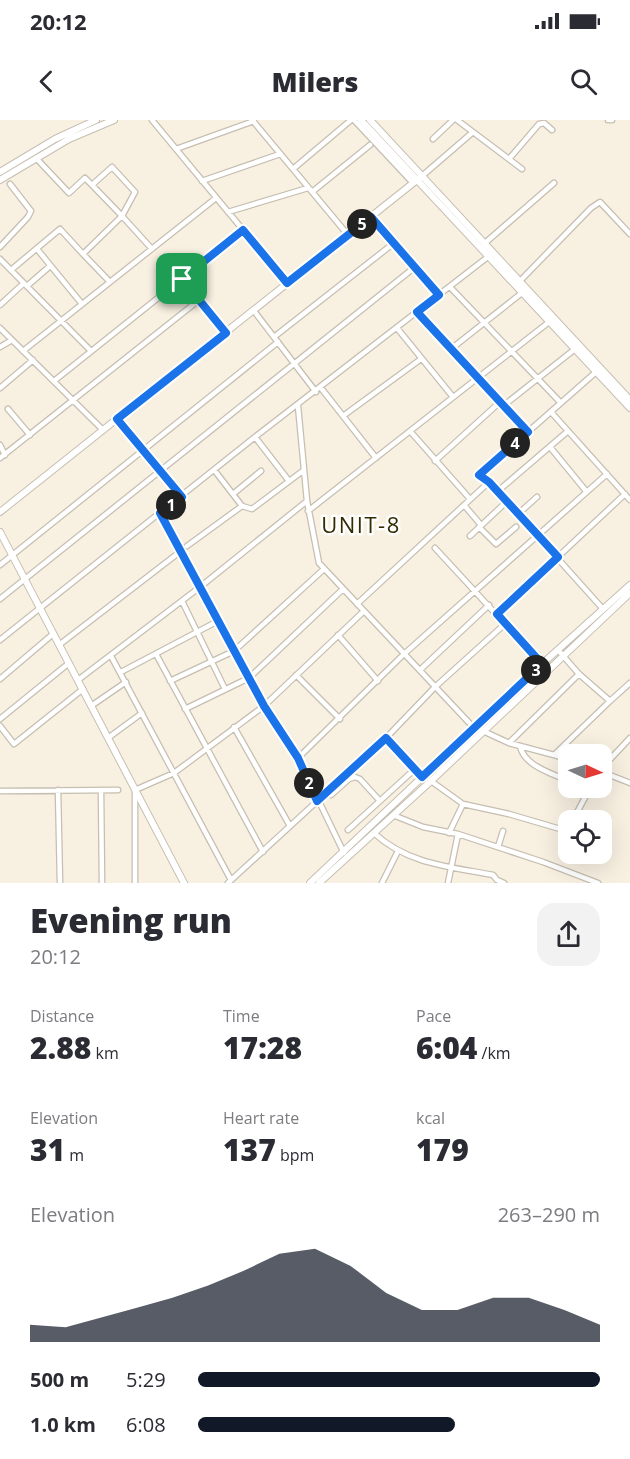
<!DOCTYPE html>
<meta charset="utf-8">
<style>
body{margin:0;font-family:"Open Sans",sans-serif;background:#f2f2f3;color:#2b2b33;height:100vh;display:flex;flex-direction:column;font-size:22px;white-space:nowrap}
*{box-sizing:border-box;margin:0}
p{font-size:20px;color:#7c7c81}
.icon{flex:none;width:33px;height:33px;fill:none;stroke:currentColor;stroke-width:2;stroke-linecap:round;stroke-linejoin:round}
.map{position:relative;height:763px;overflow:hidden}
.side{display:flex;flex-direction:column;background:#fff;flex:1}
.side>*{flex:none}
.needle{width:39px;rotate:94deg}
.fabs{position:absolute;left:558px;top:624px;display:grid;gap:12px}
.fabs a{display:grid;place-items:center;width:54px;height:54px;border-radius:12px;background:#fff;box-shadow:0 6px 24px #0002;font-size:30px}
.pin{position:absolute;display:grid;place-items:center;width:51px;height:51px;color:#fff;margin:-26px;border-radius:12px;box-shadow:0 3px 9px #0006}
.km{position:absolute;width:30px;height:30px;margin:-15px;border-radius:50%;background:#222;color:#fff;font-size:16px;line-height:30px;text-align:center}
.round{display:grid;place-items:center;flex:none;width:63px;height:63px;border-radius:18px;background:#f2f2f3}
.summary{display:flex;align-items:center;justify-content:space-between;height:102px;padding:0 30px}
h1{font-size:33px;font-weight:800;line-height:45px}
.stats{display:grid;grid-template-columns:repeat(3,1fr);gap:9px;height:102px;padding:6px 30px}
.stats div{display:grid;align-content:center}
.stats b{font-size:30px;font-weight:800}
.stats small{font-size:16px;font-weight:400}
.stats p{font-size:16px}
.chart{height:168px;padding:12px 30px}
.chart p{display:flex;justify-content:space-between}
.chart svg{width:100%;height:108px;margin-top:6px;fill:#111827;opacity:.7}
ul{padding:0 30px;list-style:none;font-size:20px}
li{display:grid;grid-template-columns:96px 72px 1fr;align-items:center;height:45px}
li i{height:15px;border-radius:8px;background:#111827}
.status{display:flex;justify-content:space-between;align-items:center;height:42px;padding:0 30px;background:#fff;direction:ltr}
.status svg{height:16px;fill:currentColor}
header{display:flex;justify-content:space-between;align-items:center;height:78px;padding:0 30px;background:#fff;font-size:27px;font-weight:800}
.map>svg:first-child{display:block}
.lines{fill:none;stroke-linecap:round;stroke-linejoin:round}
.minor-casing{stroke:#c6bfb1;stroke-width:7}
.tertiary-casing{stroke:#c6bfb1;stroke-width:8}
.minor{stroke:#fff;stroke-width:4.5}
.tertiary{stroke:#fff;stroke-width:6}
.route-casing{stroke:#fff;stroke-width:12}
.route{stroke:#1a73e8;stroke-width:8}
.labels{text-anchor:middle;stroke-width:5;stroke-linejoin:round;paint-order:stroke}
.neighbourhood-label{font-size:22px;letter-spacing:1.5px;fill:#332c01;stroke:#fefefe}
</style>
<div class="status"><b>20:12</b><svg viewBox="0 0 49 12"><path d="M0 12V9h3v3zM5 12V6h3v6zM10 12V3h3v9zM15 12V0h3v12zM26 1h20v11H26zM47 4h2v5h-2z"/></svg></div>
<header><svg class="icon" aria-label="back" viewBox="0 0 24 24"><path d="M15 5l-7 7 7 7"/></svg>Milers<svg class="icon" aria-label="search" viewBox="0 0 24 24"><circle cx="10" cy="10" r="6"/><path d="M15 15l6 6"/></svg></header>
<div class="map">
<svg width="630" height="763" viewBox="0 0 630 763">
<rect width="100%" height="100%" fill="#f8f1e2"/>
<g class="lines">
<!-- minor casing -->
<g class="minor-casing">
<path id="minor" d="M152,0l135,163
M354,0l59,63
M457,0l16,12
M608,0h4
M253,1l95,114
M433,19l20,-19
M176,29l78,-28
M36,38l33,35 16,-15 7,7 20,-18 23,25 -13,24 30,33
M509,39l30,-35 5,-1 8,7
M293,49l58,-49
M422,56l51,-44 49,37
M202,61l78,-27
M92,65l30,31 -39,38 27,28
M312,72l58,-47
M228,92l80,-24
M371,97l68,78
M485,123l69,-60
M0,127l28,-30 3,-6 -21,-27
M37,129l45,55
M0,139l91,92
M11,150l49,-41 23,25
M182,159l44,54
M520,161l71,-73 9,-6 30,32
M27,166l23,-20
M450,167l111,116
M0,185l24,-22
M254,191l62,81
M417,192l111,120
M0,208l103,102
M397,208l56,69
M274,217l120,-94
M0,227l12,-7
M451,229l72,-57
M23,231l193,-153
M596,252l-117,103 10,7 114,127
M54,261l189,-151
M0,268l33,-28
M321,268l55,70
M298,286l9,95 12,62 155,165
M503,286l72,-57
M8,289l22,26
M551,292l79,88
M343,296l78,-57
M117,299l65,78
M410,311l60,68
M255,317l34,44
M0,325l5,10
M550,327l36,44
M0,338l199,-158
M435,341l65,-59
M215,351l27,35 10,3 52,-39
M498,371l70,-60
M233,374l28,-23
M464,385l17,20
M308,391l241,-189
M160,393l104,193 34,52 46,95
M518,394l19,-17
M479,407l17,17 20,-17
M470,416l32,-30
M187,426l55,-40
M435,428l107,116
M0,445l278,-223
M0,479l415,-332
M182,481l43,88
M357,484l132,-122
M497,494l128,-120
M338,515l40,46
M0,520l255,-203 234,-181
M59,525l122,-94
M558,530l21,24 31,27 20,-18
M156,534l107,198
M111,536l120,224
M420,550l69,-65
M121,552l97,-51
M296,555l44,44
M0,559l53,-45
M78,560l122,-93 107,-86
M170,561l64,-30 90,-82
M91,586l35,-24
M185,589l64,-31 94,-89
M0,599l69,-56
M0,606l14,18 69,-55
M234,607l56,99
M483,611l26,12 45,12
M108,618l34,-25
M386,618l36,39
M509,623l70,-69
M520,626c4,20 32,27 48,35
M298,638l106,-104 203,-180
M568,640l-14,-5 56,-54
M602,648l28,-30
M602,652l28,11
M431,661l32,23 46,10 58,17 1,-2
M58,670l2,93
M101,670l1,93
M0,671l118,-1
M331,675l18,-16 6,-2 5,2 20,22
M393,695l30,12 35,7 85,28 55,21
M573,700l17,-32
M348,710l67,-61
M374,713c33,31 77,34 119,42l4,5 7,3
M449,713l14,-29
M498,727l5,-16
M135,763v-93l39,-17 90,-67 100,-95
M228,763l158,-145 49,-51 71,-64
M382,763l16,-32
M448,763l10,-49"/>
</g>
<!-- tertiary casing -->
<g class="tertiary-casing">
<path id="tertiary" d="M361,0l269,288
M370,0l260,280
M0,52l55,-33 41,-19
M0,60l69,-41 45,-19
M0,392l422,-336
M0,412l184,351
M310,763l232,-219 88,-79
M319,763l112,-102 199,-188"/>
</g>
<!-- minor -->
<use href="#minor" class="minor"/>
<!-- tertiary -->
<use href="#tertiary" class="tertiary"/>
</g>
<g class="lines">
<!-- route casing -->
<g class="route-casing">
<path id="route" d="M371,97l68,78 -22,17 111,120 -49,43 10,7 69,75 -61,57 45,50 -120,113 -36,-39 -69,63 -19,-43 -34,-52 -104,-193 22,-16 -65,-78 109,-86 -44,-54 61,-49 44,53z"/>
</g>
<!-- route -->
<use href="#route" class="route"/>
</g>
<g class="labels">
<!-- neighbourhood labels -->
<g class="neighbourhood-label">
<text x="361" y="413">UNIT-8</text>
</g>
</g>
</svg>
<div class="fabs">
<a><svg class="needle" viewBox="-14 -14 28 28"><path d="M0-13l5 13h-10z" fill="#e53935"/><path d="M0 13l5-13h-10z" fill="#7c7c81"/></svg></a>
<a><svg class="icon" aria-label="locate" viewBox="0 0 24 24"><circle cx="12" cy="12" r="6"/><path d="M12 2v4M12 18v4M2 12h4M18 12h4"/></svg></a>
</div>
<div class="pin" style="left:182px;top:159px;background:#1e9e55"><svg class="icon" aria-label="arrive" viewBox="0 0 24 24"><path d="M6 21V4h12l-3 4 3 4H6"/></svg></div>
<b class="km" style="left:171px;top:385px">1</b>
<b class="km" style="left:309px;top:663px">2</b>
<b class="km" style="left:536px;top:550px">3</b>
<b class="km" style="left:515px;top:323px">4</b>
<b class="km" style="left:362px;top:104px">5</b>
</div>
<section class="side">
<div class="summary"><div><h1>Evening run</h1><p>20:12</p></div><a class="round"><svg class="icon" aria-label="share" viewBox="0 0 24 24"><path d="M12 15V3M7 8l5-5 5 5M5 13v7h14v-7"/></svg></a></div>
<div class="stats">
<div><p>Distance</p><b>2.88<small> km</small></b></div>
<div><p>Time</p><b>17:28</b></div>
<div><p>Pace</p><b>6:04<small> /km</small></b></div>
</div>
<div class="stats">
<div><p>Elevation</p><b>31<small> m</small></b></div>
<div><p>Heart rate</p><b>137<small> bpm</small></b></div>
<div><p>kcal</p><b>179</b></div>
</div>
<div class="chart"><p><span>Elevation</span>263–290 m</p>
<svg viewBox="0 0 160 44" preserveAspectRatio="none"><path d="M0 44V37L10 38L20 34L30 30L40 26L50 21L60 15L70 8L80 6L90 13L100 24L110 31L120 31L130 26L140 26L150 31L160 37V44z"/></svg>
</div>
<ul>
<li><b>500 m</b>5:29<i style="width:100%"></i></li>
<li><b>1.0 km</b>6:08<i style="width:64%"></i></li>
</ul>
</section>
